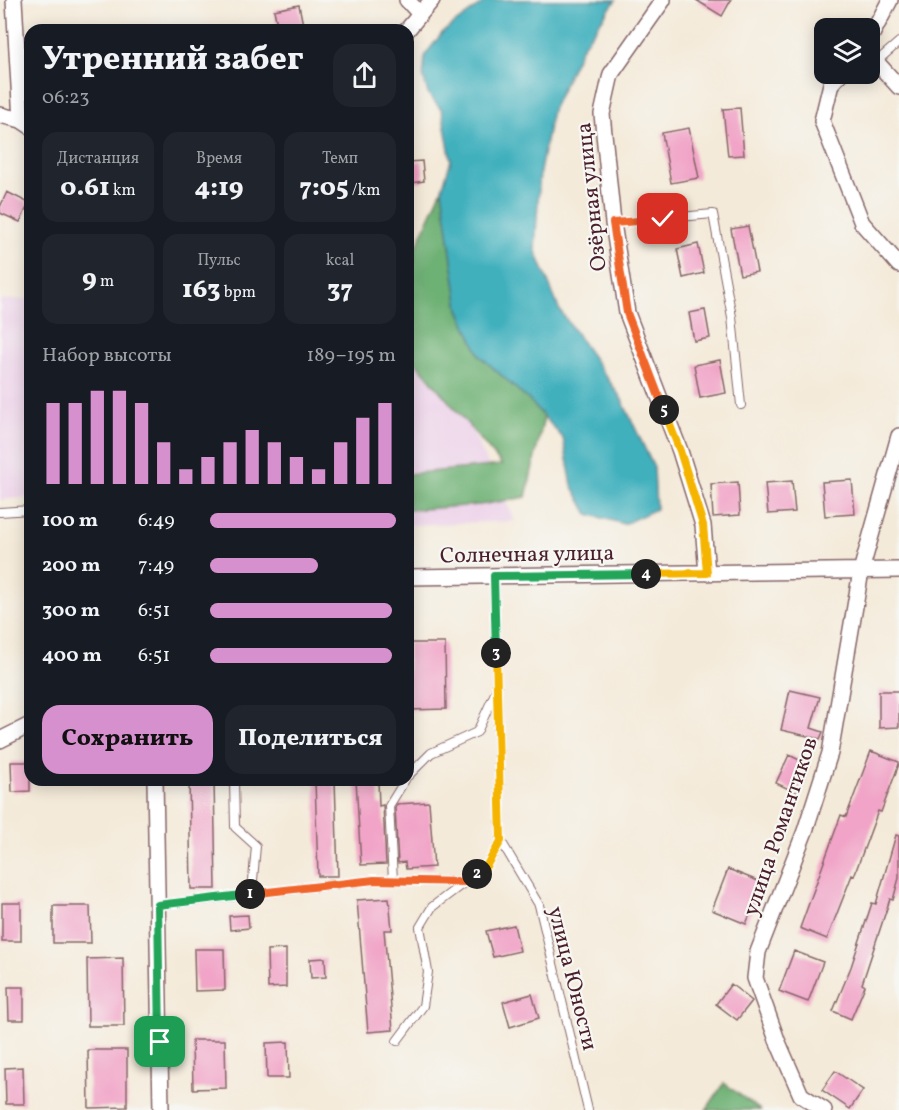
<!DOCTYPE html>
<html lang="ru">
<meta charset="utf-8">
<style>
body{margin:0;font-family:Vollkorn,serif;background:#20242c;color:#f1f3f6;height:100vh;display:flex;flex-direction:column;font-size:22px;white-space:nowrap}
*{box-sizing:border-box;margin:0}
p{font-size:20px;color:#9ea1a6}
.icon{flex:none;width:33px;height:33px;fill:none;stroke:currentColor;stroke-width:2;stroke-linecap:round;stroke-linejoin:round}
.map{position:relative;flex:1;overflow:hidden}
.sheet{position:absolute;left:24px;top:24px;width:390px;height:762px;display:flex;flex-direction:column;background:#171b24;border-radius:18px;box-shadow:0 3px 15px #0003}
.sheet>*{flex:none}
.controls{position:absolute;left:814px;top:18px;display:grid;gap:12px}
.controls a{display:grid;place-items:center;width:66px;height:66px;border-radius:12px;background:#171b24;box-shadow:0 3px 15px #0003;font-size:30px}
.pin{position:absolute;display:grid;place-items:center;width:51px;height:51px;color:#fff;margin:-26px;border-radius:12px;box-shadow:0 3px 9px #0006}
.km{position:absolute;width:30px;height:30px;margin:-15px;border-radius:50%;background:#222;color:#fff;font-size:16px;line-height:30px;text-align:center}
.round{display:grid;place-items:center;flex:none;width:63px;height:63px;border-radius:18px;background:#20242c}
.summary{display:flex;align-items:center;justify-content:space-between;height:102px;padding:0 18px}
h1{font-size:33px;font-weight:800;line-height:45px}
.stats{display:grid;grid-template-columns:repeat(3,1fr);gap:9px;height:102px;padding:6px 18px}
.stats div{display:grid;align-content:center;border-radius:15px;background:#20242c;text-align:center}
.stats b{font-size:26px;font-weight:800}
.stats small{font-size:16px;font-weight:400}
.stats p{font-size:16px}
.chart{height:168px;padding:12px 18px}
.chart p{display:flex;justify-content:space-between}
.chart svg{width:100%;height:108px;margin-top:6px;stroke:#d690ce;stroke-width:6}
.cta{display:flex;gap:12px;margin-top:auto;padding:12px 18px}
.cta a{flex:1;height:69px;border-radius:18px;background:#d690ce;color:#111;font-size:24px;font-weight:800;line-height:69px;text-align:center}
.cta a+a{background:#20242c;color:#f1f3f6}
ul{padding:0 18px;list-style:none;font-size:20px}
li{display:grid;grid-template-columns:96px 72px 1fr;align-items:center;height:45px}
li i{height:15px;border-radius:8px;background:#d690ce}
.map>svg:first-child{display:block}
.built{fill:#edd1e9}
.forest{fill:#6eb174;stroke:#5c6850;stroke-width:1.5}
.water{fill:#41b0bd;stroke:#466874;stroke-width:1.5}
.building{fill:#f1a4c7}
.lines{fill:none;stroke-linecap:round;stroke-linejoin:round}
.lane-casing{stroke:#866668;stroke-width:10}
.street-casing{stroke:#866668;stroke-width:18}
.lane{stroke:#fff;stroke-width:8}
.street{stroke:#fff;stroke-width:15}
.split-1-casing{stroke:#fff;stroke-width:12}
.split-2-casing{stroke:#fff;stroke-width:12}
.split-3-casing{stroke:#fff;stroke-width:12}
.split-4-casing{stroke:#fff;stroke-width:12}
.split-5-casing{stroke:#fff;stroke-width:12}
.split-6-casing{stroke:#fff;stroke-width:12}
.split-1{stroke:#22a559;stroke-width:8}
.split-2{stroke:#f0652b;stroke-width:8}
.split-3{stroke:#f5b400;stroke-width:8}
.split-4{stroke:#22a559;stroke-width:8}
.split-5{stroke:#f5b400;stroke-width:8}
.split-6{stroke:#f0652b;stroke-width:8}
.labels{text-anchor:middle;stroke-width:4.5;stroke-linejoin:round;paint-order:stroke}
.street-label{font-size:22px;fill:#4a1f2b;stroke:#f6f6f2}
</style>
<div class="map">
<svg width="899" height="1110" viewBox="0 0 899 1110">
<rect width="100%" height="100%" fill="#f6f6f2"/>
<filter id="ink" filterUnits="userSpaceOnUse"><feTurbulence type="fractalNoise" baseFrequency=".0167" numOctaves="2"/><feDisplacementMap in="SourceGraphic" scale="12" xChannelSelector="R" yChannelSelector="G"/><feConvolveMatrix kernelMatrix="1 2 1 2 8 2 1 2 1" color-interpolation-filters="sRGB"/></filter>
<filter id="wash" filterUnits="userSpaceOnUse"><feTurbulence type="fractalNoise" baseFrequency=".008" numOctaves="4" result="noise"/><feDisplacementMap in="SourceGraphic" scale="24" xChannelSelector="R" yChannelSelector="G"/><feGaussianBlur stdDeviation="1.35" result="paint"/><feColorMatrix in="noise" values="0 0 0 0 0 0 0 0 0 0 0 0 0 0 0 0 0 1.4 0 .05"/><feComposite in="paint" operator="in"/></filter>
<g filter="url(#wash)">
<rect width="100%" height="100%" fill="#f4ead9"/>
<!-- built -->
<path class="built" d="M408,296l107,225 -107,4z
M30,299v198l-30,3v-200z"/>
<!-- forest -->
<path class="forest" d="M442,189l17,120 21,47 51,46 13,15 -18,80 -46,8 -72,5v-36l94,-9 -94,-112v-45l7,-58z
M724,1083l36,27h-54z"/>
<!-- water -->
<path class="water" d="M487,0h129l-34,47 -30,63 -12,61 -5,78 24,60 62,89 33,70 2,41 -32,15 -36,-10 -16,-29 -9,-47 -32,-36 -51,-46 -21,-47 -17,-120 9,-29 -9,-50 -14,-16 -5,-18 2,-21 18,-23z"/>
<g id="blocks">
<!-- building -->
<path class="building" d="M696,0h35l-9,16z
M299,5l5,25h-26l-4,-20z
M740,108l4,47 -16,1 -5,-47z
M689,128l10,50 -28,5 -9,-50z
M422,161l2,20 -13,2 -3,-21z
M7,192l22,11 -9,19 -20,-9v-6z
M748,226l9,46 -17,3 -9,-46z
M698,244l6,29 -21,5 -6,-29z
M705,310l5,28 -16,3 -5,-28z
M720,360l6,33 -26,5 -6,-33z
M852,480l3,34 -30,2 -3,-34z
M792,481l3,31 -27,2 -3,-31z
M738,482l2,33 -27,2 -2,-33z
M408,643h37l1,66 -38,1z
M790,690l30,7 -9,31 12,4 -3,7 -39,-9z
M879,691h20v36l-20,1z
M871,751l28,11v2l-18,48 -3,-1 -24,65 -2,-1 -25,64 -27,-11 41,-113 5,2z
M789,755l21,10 -13,28 -21,-10z
M11,762h19v29l-18,1z
M189,780h25l2,109h-25z
M315,780h20l3,96h-20z
M356,780h22l1,26 4,-1 3,59 -25,1z
M429,802l5,65 -28,2 -1,-7 -7,1 -3,-55 2,-4z
M896,835l3,1v42l-6,22 -3,-1 -28,85 3,2 -14,33 -18,-8 18,-44 21,-64 4,1z
M728,869l35,14 -17,41 -34,-14z
M389,898l3,32h-8l9,100 -25,2 -11,-132z
M2,903h19v38h-19z
M53,906h37l1,37h-38z
M248,915l1,13 -19,2 -1,-14z
M514,925l6,26 -27,6 -7,-26z
M194,949h30l1,41 -30,1z
M286,949v38l-18,1 -1,-38z
M794,951l29,11 -15,40 -29,-11z
M123,958l1,68h-36l-1,-67z
M325,958l1,19 -15,1 -1,-19z
M731,984l21,17 -15,19 -21,-16z
M8,987h16v33h-15z
M532,994l7,24 -29,9 -7,-25z
M192,1040h33l1,48 -33,1z
M288,1042l1,36h-22l-1,-35z
M88,1050h39v57l-38,1z
M23,1067l1,37h-18l-1,-36z
M835,1071l28,19 -13,19 -28,-19z"/>
</g>
</g>
<g filter="url(#ink)">
<use href="#blocks" fill-opacity="0" stroke="#866668" stroke-width="1.5"/>
<g class="lines">
<!-- lane casing -->
<g class="lane-casing">
<path id="lane" d="M876,62l23,-20
M613,223l100,-9 19,103 9,88
M0,512l30,-2
M494,576l7,265 38,64 49,205
M408,776l23,-23 46,-21 19,-41
M234,780l1,47 21,19 -3,34 -5,14
M393,880l-4,-74 16,-26
M158,905l216,-25 91,2 20,-14 16,-27
M397,1041l26,-35 5,-34 -8,-45 12,-20 33,-25"/>
</g>
<!-- street casing -->
<g class="street-casing">
<path id="street" d="M14,0l7,120
M407,0l13,14
M663,0l-52,74 -9,40 11,109 14,90 53,138 23,74 4,48
M407,30l25,-30
M870,38l20,-38
M870,55l29,32
M840,74l-9,10 -9,37 40,102 37,42
M0,115l21,5 9,6
M408,577l491,-7
M0,740l30,-15
M155,780l6,330
M824,1110l-23,-15 -24,-55 -22,-62 3,-26 47,-121 25,-78 31,-182 38,-135"/>
</g>
<!-- lane -->
<use href="#lane" class="lane"/>
<!-- street -->
<use href="#street" class="street"/>
</g>
</g>
<g class="lines" filter="url(#ink)">
<!-- split-1 casing -->
<g class="split-1-casing">
<path id="split-1" d="M160,1042l-2,-137 92,-11"/>
</g>
<!-- split-2 casing -->
<g class="split-2-casing">
<path id="split-2" d="M250,894l124,-14 91,2 12,-8"/>
</g>
<!-- split-3 casing -->
<g class="split-3-casing">
<path id="split-3" d="M477,874l8,-6 16,-27 -5,-188"/>
</g>
<!-- split-4 casing -->
<g class="split-4-casing">
<path id="split-4" d="M496,653l-2,-77 152,-2"/>
</g>
<!-- split-5 casing -->
<g class="split-5-casing">
<path id="split-5" d="M646,574l61,-1 -4,-48 -23,-74 -16,-41"/>
</g>
<!-- split-6 casing -->
<g class="split-6-casing">
<path id="split-6" d="M663,219l-50,4 14,90 37,97"/>
</g>
<!-- split-1 -->
<use href="#split-1" class="split-1"/>
<!-- split-2 -->
<use href="#split-2" class="split-2"/>
<!-- split-3 -->
<use href="#split-3" class="split-3"/>
<!-- split-4 -->
<use href="#split-4" class="split-4"/>
<!-- split-5 -->
<use href="#split-5" class="split-5"/>
<!-- split-6 -->
<use href="#split-6" class="split-6"/>
</g>
<g class="labels">
<!-- street labels -->
<g class="street-label">
<text transform="translate(590 197) rotate(-96)" y="8">Озёрная улица</text>
<text transform="translate(527 553) rotate(-1)" y="8">Солнечная улица</text>
<text transform="translate(779 826) rotate(-71)" y="8">улица Романтиков</text>
<text transform="translate(574 978) rotate(76)" y="8">улица Юности</text>
</g>
</g>
</svg>
<div class="controls">
<a><svg class="icon" aria-label="layers" viewBox="0 0 24 24"><path d="M12 4l9 5-9 5-9-5zM3 14l9 5 9-5"/></svg></a>
</div>
<div class="pin" style="left:160px;top:1042px;background:#1e9e55"><svg class="icon" aria-label="arrive" viewBox="0 0 24 24"><path d="M6 21V4h12l-3 4 3 4H6"/></svg></div>
<div class="pin" style="left:663px;top:219px;background:#d93025"><svg class="icon" aria-label="check" viewBox="0 0 24 24"><path d="M5 12l5 5 9-10"/></svg></div>
<b class="km" style="left:250px;top:894px">1</b>
<b class="km" style="left:477px;top:874px">2</b>
<b class="km" style="left:496px;top:653px">3</b>
<b class="km" style="left:646px;top:574px">4</b>
<b class="km" style="left:664px;top:410px">5</b>
<section class="sheet">
<div class="summary"><div><h1>Утренний забег</h1><p>06:23</p></div><a class="round"><svg class="icon" aria-label="share" viewBox="0 0 24 24"><path d="M12 15V3M7 8l5-5 5 5M5 13v7h14v-7"/></svg></a></div>
<div class="stats">
<div><p>Дистанция</p><b>0.61<small> km</small></b></div>
<div><p>Время</p><b>4:19</b></div>
<div><p>Темп</p><b>7:05<small> /km</small></b></div>
</div>
<div class="stats">
<div><b>9<small> m</small></b></div>
<div><p>Пульс</p><b>163<small> bpm</small></b></div>
<div><p>kcal</p><b>37</b></div>
</div>
<div class="chart"><p><span>Набор высоты</span>189–195 m</p>
<svg viewBox="0 0 160 44" preserveAspectRatio="none"><path d="M5 44V11M15 44V11M25 44V6M35 44V6M45 44V11M55 44V27M65 44V38M75 44V33M85 44V27M95 44V22M105 44V27M115 44V33M125 44V38M135 44V27M145 44V17M155 44V11"/></svg>
</div>
<ul>
<li><b>100 m</b>6:49<i style="width:100%"></i></li>
<li><b>200 m</b>7:49<i style="width:58%"></i></li>
<li><b>300 m</b>6:51<i style="width:98%"></i></li>
<li><b>400 m</b>6:51<i style="width:98%"></i></li>
</ul>
<div class="cta"><a>Сохранить</a><a>Поделиться</a></div>
</section>
</div>
